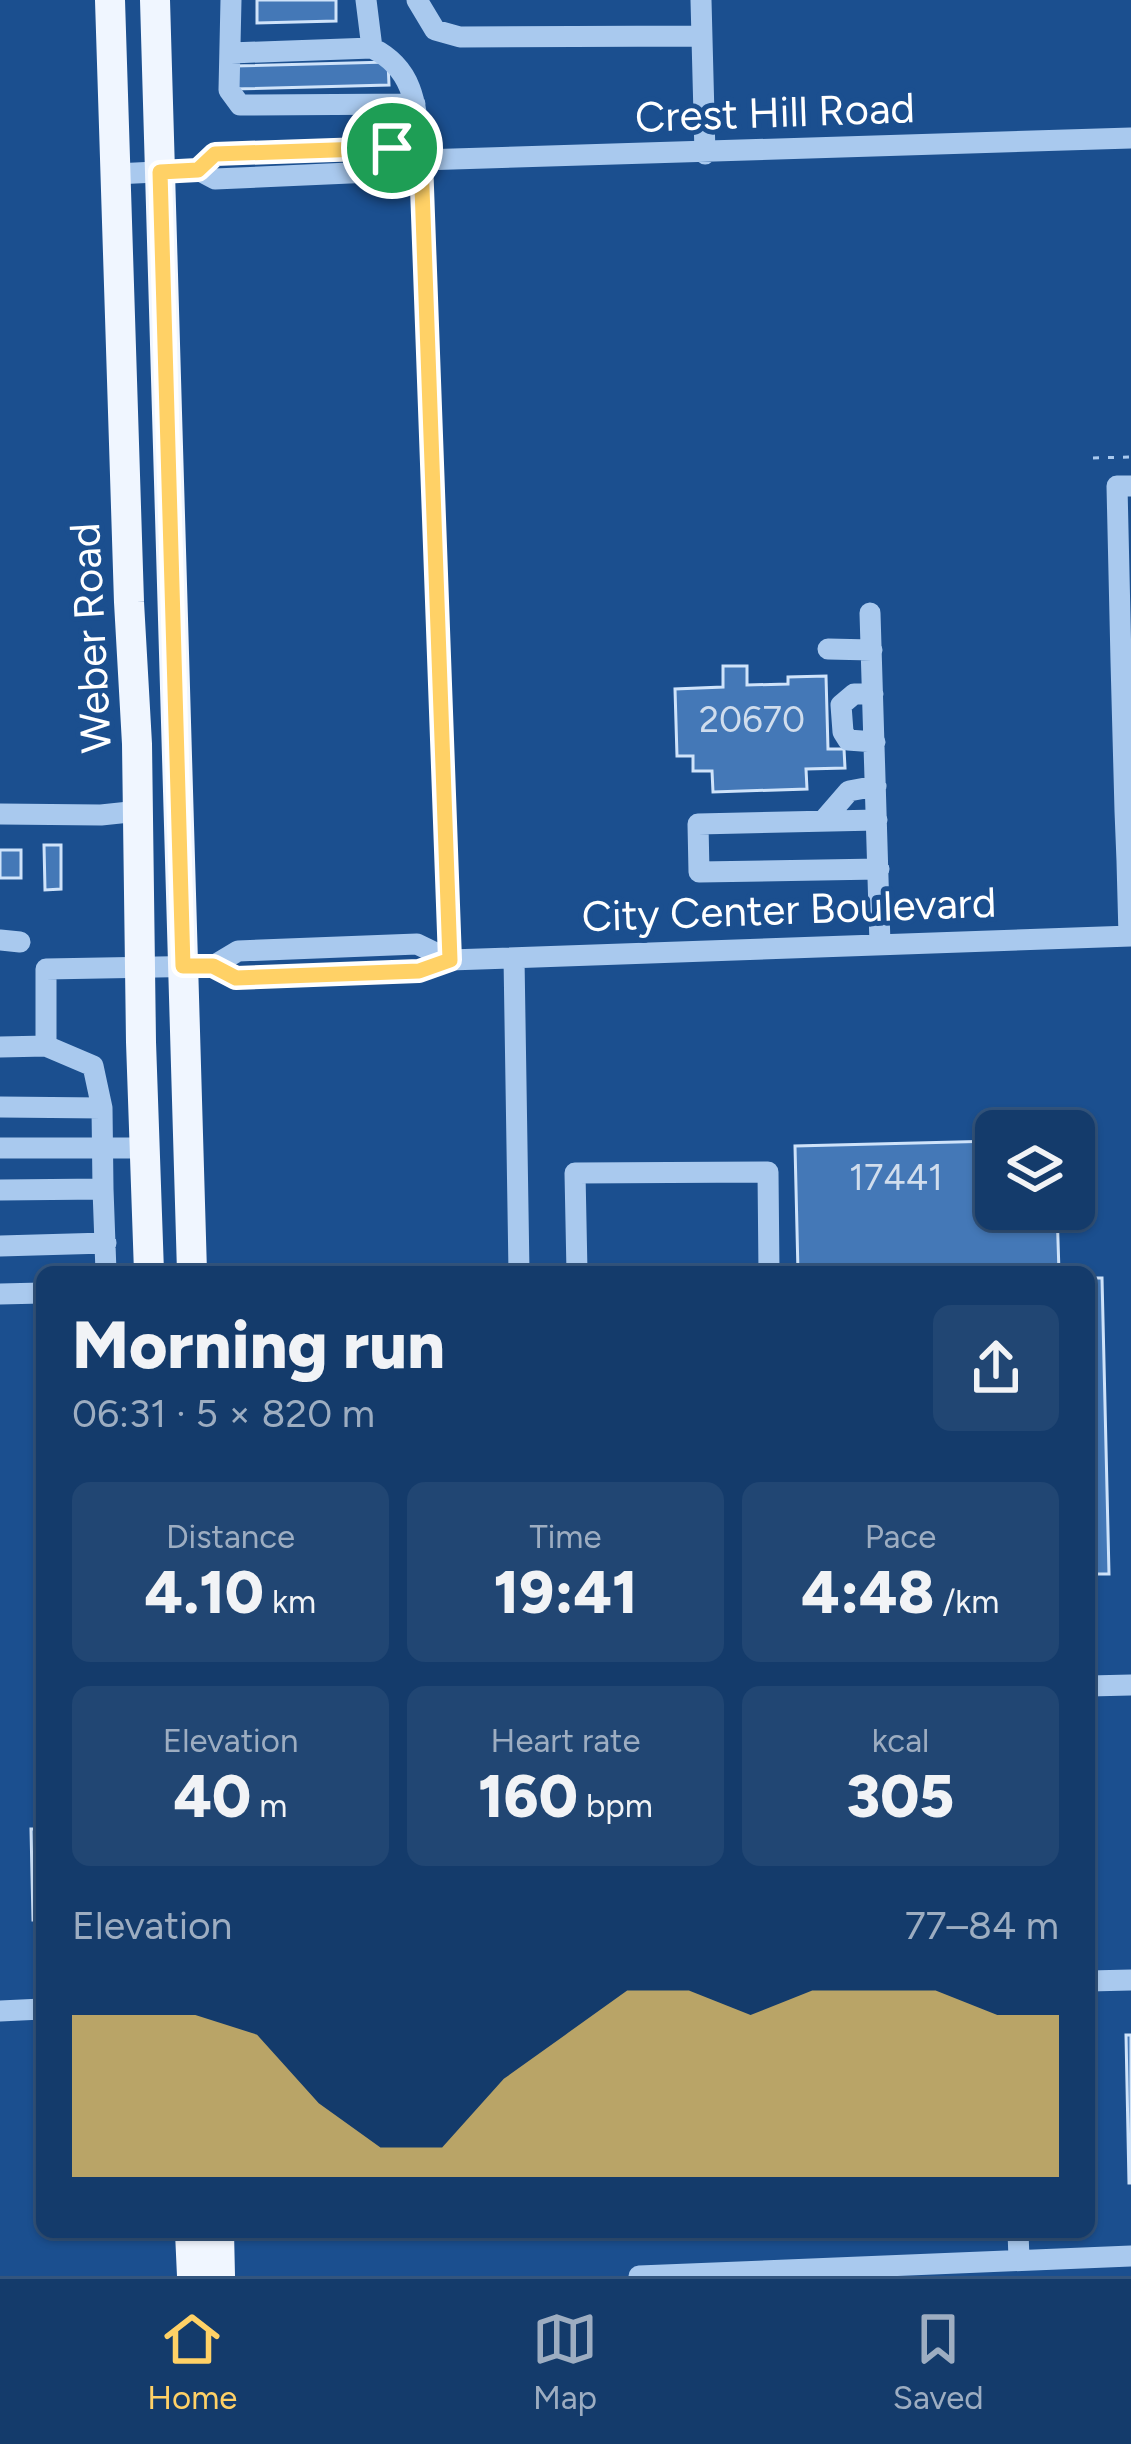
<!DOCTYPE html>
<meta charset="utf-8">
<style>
body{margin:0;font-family:Figtree,sans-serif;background:#214673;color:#f1f3f6;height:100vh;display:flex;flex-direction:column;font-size:45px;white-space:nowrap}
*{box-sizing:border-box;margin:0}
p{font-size:39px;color:#9dadc1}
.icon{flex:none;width:66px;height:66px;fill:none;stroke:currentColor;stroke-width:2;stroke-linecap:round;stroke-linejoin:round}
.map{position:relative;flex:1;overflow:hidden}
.drawer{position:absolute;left:36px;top:1266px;width:1059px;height:972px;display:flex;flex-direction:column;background:#143b6b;border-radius:18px;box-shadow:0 3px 9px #0004,0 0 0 3px #33557e}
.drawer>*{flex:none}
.controls{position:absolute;left:975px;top:1110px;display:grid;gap:24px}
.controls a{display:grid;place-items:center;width:120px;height:120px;border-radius:18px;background:#143b6b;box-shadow:0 3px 9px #0004,0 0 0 3px #33557e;font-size:60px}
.pin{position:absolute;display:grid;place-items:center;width:102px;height:102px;color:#fff;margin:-51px;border:6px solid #fff;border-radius:50%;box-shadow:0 3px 12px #0007}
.round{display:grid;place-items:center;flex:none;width:126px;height:126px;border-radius:18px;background:#214673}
.head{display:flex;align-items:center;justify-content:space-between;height:204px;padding:0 36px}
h1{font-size:66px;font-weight:800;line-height:90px}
.metrics{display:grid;grid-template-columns:repeat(3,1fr);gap:18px;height:204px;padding:12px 36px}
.metrics div{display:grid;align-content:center;border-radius:18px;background:#214673;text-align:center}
.metrics b{font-size:60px;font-weight:800}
.metrics small{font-size:33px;font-weight:400}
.metrics p{font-size:33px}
.chart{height:336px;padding:24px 36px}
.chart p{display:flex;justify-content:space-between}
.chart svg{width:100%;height:216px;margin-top:12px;fill:#ffd166;opacity:.7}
.menu{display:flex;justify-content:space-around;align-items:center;height:168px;border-top:3px solid #33557e;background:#143b6b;font-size:33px;color:#9dadc1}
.menu a{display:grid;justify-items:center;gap:6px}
.menu .current{color:#ffd166}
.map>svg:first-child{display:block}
.building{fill:#4478b7;stroke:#cfe3fa;stroke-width:3}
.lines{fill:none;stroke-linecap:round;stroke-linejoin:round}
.path{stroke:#a9c9ee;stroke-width:3;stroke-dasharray:6 9;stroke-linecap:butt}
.minor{stroke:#a9c9ee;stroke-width:21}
.major{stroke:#f0f6ff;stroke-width:30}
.route-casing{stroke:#fff;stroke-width:24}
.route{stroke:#ffd166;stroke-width:15}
.labels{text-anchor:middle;stroke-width:10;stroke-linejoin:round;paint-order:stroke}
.number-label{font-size:36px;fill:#d0dded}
.street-label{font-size:42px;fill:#fff;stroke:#1b4f8f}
</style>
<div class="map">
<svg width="1131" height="2276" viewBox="0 0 1131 2276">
<rect width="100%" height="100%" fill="#1b4f8f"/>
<!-- building -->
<path class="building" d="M257,0h79v21l-79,2z
M388,62l1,23 -155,4v-23z
M723,666h24v19l41,-1v-7l38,-1 2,73h16l1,19 -39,1 1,20 -94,3 -1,-21h-19v-15h-16l-2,-67 48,-2z
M44,845h17v44l-16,1z
M0,850h21v28h-21z
M996,1141v68h61l2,63h-261l-3,-126z
M1089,1278h13l7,296h-20z
M31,1829h11v91h-9z
M1126,2035h5v148h-2z"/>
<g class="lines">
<!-- path -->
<path class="path" d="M1093,458l38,-1"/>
<!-- minor -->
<path class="minor" d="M231,0l-2,90 11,15 175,-1
M366,0l6,48c47,23 44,66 49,112l29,800
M417,0l18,30 25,7 242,-1
M701,0l4,154
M231,53l141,-5
M198,170l18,-16 176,-6 29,12
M115,174l83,-4 17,9 180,-8 26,-11 710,-22
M870,613l10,331
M828,649l44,1
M1121,661l-4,-175h14
M873,694h-19l-13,11 2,27 5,8 27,2
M1125,811l-4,-150h10
M1131,811h-6l2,50h4
M0,814l101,1 38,-4
M877,820l-179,4 1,48 180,-3
M823,821l26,-30 27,-5
M1127,861l2,75
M0,940l20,2
M514,958l5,314
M213,966l23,12 183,-7 31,-11 681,-24
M46,1046v-77l167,-3 25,-15 179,-7 33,16
M0,1047l46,-1 47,20 9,42 1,81 -103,1
M0,1107l102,1
M0,1148h143
M103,1189l3,83
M0,1246l106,-3
M577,1272l-2,-99 193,-1 1,100
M0,1294l42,-1
M1089,1686l42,-1
M1089,1981l42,-1
M0,2011l42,-2
M1018,2232l1,27
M639,2276l492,-20"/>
<!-- major -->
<path class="major" d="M110,0l19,602 8,142 4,298 8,230
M155,0l37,1272
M190,2232l2,44
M219,2232l1,44"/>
</g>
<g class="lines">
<!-- route casing -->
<g class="route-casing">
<path id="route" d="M392,148l29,12 29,800 -31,11 -183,7 -23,-12h-30l-23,-794 38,-2 17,-16z"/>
</g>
<!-- route -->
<use href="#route" class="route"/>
</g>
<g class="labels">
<!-- number labels -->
<g class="number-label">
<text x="752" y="732">20670</text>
<text x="896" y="1190">17441</text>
</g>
<!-- street labels -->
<g class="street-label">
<text transform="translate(775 112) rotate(-2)" y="15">Crest Hill Road</text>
<text transform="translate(90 638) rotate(-93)" y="15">Weber Road</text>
<text transform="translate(789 909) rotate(-2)" y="15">City Center Boulevard</text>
</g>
</g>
</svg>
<div class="controls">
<a><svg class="icon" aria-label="layers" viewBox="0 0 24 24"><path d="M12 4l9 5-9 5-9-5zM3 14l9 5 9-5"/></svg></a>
</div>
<div class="pin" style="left:392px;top:148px;background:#1e9e55"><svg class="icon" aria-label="arrive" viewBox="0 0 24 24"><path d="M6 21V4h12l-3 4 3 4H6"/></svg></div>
<section class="drawer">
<div class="head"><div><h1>Morning run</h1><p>06:31 · 5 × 820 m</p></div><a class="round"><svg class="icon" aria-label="share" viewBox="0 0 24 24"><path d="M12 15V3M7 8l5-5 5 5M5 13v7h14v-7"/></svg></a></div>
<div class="metrics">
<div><p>Distance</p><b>4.10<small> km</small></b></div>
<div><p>Time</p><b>19:41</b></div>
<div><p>Pace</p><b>4:48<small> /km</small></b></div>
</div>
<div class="metrics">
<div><p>Elevation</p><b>40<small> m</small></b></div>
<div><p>Heart rate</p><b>160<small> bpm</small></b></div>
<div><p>kcal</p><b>305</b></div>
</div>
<div class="chart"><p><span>Elevation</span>77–84 m</p>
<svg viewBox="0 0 160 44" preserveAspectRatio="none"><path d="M0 44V11L10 11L20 11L30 15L40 29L50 38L60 38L70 24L80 15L90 6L100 6L110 11L120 6L130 6L140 6L150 11L160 11V44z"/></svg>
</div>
</section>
</div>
<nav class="menu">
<a class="current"><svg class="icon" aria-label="home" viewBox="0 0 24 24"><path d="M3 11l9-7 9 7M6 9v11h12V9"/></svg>Home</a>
<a><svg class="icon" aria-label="map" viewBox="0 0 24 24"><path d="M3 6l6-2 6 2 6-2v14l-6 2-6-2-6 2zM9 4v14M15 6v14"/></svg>Map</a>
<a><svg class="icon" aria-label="saved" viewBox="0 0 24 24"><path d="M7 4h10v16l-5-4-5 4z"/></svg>Saved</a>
</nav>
